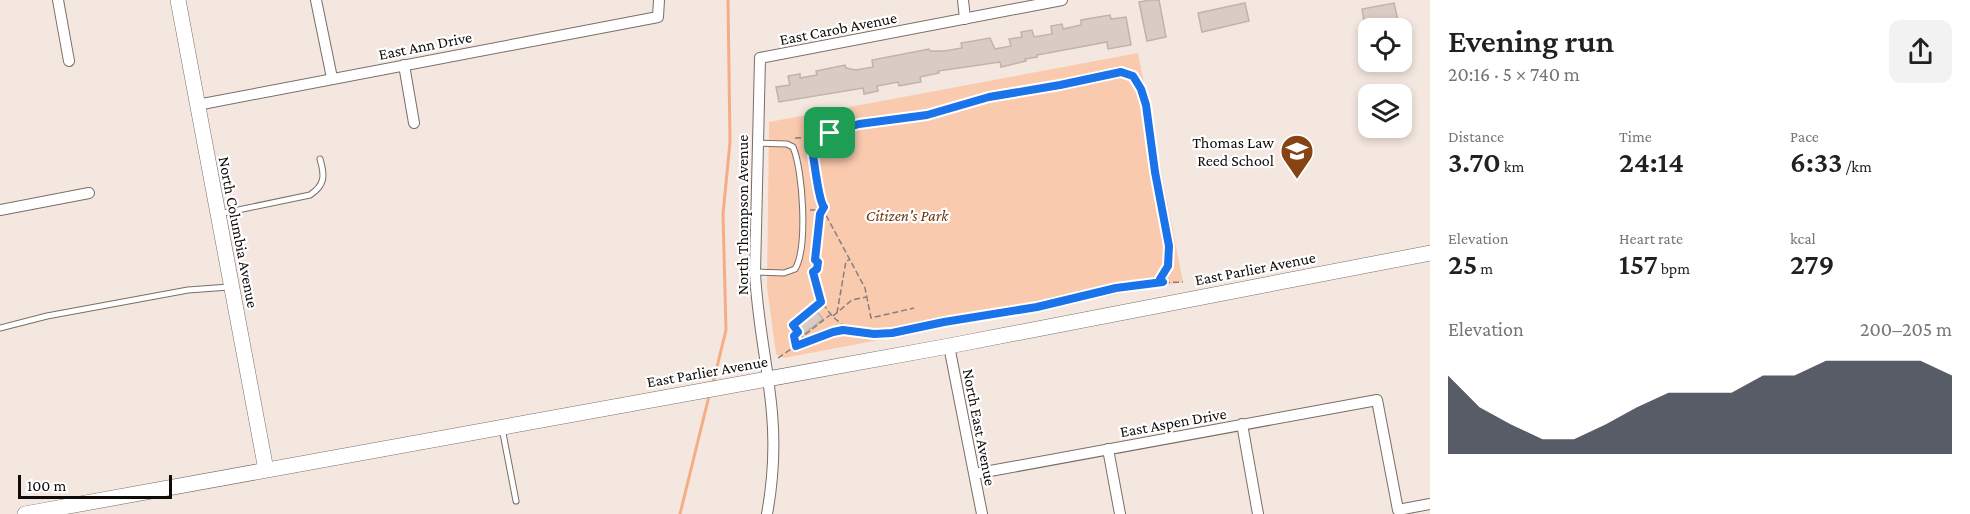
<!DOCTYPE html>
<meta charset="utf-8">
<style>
body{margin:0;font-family:"Crimson Pro",serif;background:#f2f2f2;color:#202124;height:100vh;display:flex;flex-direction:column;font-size:22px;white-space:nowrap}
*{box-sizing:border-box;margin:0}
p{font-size:20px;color:#757577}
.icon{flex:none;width:33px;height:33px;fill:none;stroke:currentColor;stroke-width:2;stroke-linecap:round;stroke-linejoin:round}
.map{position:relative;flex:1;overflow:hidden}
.sheet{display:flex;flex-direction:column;background:#fff;width:540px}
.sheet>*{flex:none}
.tools{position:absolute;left:1358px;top:18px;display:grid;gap:12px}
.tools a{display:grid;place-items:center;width:54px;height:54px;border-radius:12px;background:#fff;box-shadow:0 3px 9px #0003;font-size:30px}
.scale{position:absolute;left:18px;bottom:15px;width:154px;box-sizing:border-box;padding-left:6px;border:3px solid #0f0b09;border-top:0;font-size:16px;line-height:21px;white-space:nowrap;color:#0f0b09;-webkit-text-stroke:4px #fff;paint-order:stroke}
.pin{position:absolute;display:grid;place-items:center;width:51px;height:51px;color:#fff;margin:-26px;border-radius:12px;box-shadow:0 3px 9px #0006}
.round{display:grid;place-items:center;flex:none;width:63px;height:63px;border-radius:12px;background:#f2f2f2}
.summary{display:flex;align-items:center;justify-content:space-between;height:102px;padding:0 18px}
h1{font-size:33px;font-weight:600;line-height:45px}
.figures{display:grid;grid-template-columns:repeat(3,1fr);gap:9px;height:102px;padding:6px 18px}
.figures div{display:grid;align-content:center}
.figures b{font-size:30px;font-weight:600}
.figures small{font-size:16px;font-weight:400}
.figures p{font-size:16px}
.chart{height:168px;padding:12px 18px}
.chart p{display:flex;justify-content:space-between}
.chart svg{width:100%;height:108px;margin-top:6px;fill:#111827;opacity:.7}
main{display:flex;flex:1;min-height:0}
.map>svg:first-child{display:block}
.green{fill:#facaaf}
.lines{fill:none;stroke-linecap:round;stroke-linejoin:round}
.stream{stroke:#f5ae84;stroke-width:3}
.building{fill:#d9ccc5;stroke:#bfb3ac;stroke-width:1.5}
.lane-casing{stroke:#796e67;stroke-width:7}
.street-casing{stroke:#796e67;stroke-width:12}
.secondary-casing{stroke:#796e67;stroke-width:16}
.path{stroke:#887f7b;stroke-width:1.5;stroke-dasharray:6 3;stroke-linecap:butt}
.lane{stroke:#fff;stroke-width:5}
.street{stroke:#fff;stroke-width:10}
.secondary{stroke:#fff;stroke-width:15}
.route-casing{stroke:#fff;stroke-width:12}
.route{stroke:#1a73e8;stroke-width:8}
.labels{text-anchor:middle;stroke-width:4.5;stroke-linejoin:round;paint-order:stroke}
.street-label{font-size:16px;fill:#0f0b09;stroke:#fff}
.poi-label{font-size:16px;fill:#0f0b09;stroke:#fff;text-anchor:end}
.park-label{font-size:16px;font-style:italic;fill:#6c350d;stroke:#fff}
</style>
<main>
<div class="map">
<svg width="1430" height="514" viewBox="0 0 1430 514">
<rect width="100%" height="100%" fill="#f4e7e0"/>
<!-- green -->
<path class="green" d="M1138,53l45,229 -399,76 -8,-4 -9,-67 2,-165z"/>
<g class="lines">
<!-- stream -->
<path class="stream" d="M713,383l13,-53 -3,-116 7,-72 -2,-142
M680,514l29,-118"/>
</g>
<!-- building -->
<path class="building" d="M1150,0h9l7,37 -19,4 -8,-39z
M1245,3l4,18 -47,11 -4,-19z
M1394,3l4,18 -33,6 -3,-18z
M1110,15l1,4 15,-2 5,28 -23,4 -1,-7 -70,13v2l-12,2 1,2 -25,6 -1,-5 -62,9 1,2 -19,4 1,5 -22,4 -1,-4 -21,4 1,5 -14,3 -1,-6 -84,14 -3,-15 14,-2 -2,-9 12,-2v4l17,-3 -1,-4 29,-6 1,3 10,2 17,-3 -1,-7 57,-11 1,2h14l18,-3 -1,-5 29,-5 5,11 16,-3 -2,-7 13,-2 -1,-5 11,-2 2,7 18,-3 -1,-8 11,-2 1,5 18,-4v-5z
M815,309l8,10 -21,16 -8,-10z"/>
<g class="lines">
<!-- lane casing -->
<g class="lane-casing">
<path id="lane" d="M219,214l91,-19c15,-10 15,-19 10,-36
M755,272l29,1 11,-4c13,-21 8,-99 -2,-122l-6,-3 -29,-1
M0,328l47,-12 141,-26 41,-3
M502,428l14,73"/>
</g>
<!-- street casing -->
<g class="street-casing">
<path id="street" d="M58,0l11,61
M316,0l16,78
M963,0l2,19
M404,65l10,58
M197,105l461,-88 1,-17
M0,210l89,-17
M949,346l33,168
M1242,424l16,90
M1108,449l12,65
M974,474l403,-74 21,110 32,-6
M767,514c6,-33 8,-67 5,-101 -4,-47 -15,-93 -17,-141l5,-214 302,-58"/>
</g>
<!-- secondary casing -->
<g class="secondary-casing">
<path id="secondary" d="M178,0l88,470
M25,514l924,-168 481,-93"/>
</g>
<!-- path -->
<path class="path" d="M1125,72c8,3 12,9 16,16 12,28 10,63 15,92 5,25 17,53 13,78 -1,12 -8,20 -18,26 -38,4 -74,15 -112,23 -31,6 -63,9 -95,15 -27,5 -57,17 -85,10 -26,-7 -43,-32 -45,-58l4,-12 -3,-2 5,-46 3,-8c-5,-6 -9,-50 -12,-62l4,-7 44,-12 68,-10 62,-18z
M795,138l19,-1
M810,210h10l7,7 38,71 6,30 43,-10
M1155,283l28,-1
M820,303l-27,22 9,12 28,-22
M837,313l9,-52 3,-1
M833,316l19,-16 14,-3
M796,346l-2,-10 3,-4
M778,358c22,-16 47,-30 75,-27"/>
<!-- lane -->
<use href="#lane" class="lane"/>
<!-- street -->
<use href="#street" class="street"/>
<!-- secondary -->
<use href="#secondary" class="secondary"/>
</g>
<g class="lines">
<!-- route casing -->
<g class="route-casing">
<path id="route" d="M1121,72l12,4 8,13 5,16 9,67 14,74 -1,20 -8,13 3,3 -47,6 -79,19 -93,15 -52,11 -18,1 -31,-4 -10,2 -37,14 -2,-10 4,-4 -5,-7 28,-23 -8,-30 4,-3 1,-7 -3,-2 5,-46 4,-7c-6,-7 -10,-51 -13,-63l4,-7 44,-13 68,-9 62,-18 71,-12z"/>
</g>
<!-- route -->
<use href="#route" class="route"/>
</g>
<!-- icons -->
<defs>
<g id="school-pin" transform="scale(1.725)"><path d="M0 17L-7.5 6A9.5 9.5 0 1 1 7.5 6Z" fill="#864313" stroke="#fff"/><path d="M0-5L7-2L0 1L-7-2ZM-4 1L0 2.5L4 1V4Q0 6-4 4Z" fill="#fff"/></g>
</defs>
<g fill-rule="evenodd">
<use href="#school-pin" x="1297" y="151"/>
</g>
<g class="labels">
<!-- street labels -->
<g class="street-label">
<text transform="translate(838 28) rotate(-11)" y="6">East Carob Avenue</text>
<text transform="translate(425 45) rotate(-11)" y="6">East Ann Drive</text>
<text transform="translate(742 215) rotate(-90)" y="6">North Thompson Avenue</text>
<text transform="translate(239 232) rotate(79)" y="6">North Columbia Avenue</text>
<text transform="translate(1255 268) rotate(-11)" y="6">East Parlier Avenue</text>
<text transform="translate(707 371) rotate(-10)" y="6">East Parlier Avenue</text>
<text transform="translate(1173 422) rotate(-10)" y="6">East Aspen Drive</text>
<text transform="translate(980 427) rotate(79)" y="6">North East Avenue</text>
</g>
<!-- poi labels -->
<g class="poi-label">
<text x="1274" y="148">Thomas Law<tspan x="1274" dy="18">Reed School</tspan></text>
</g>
<!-- park labels -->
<g class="park-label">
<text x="907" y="221">Citizen's Park</text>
</g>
</g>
</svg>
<div class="tools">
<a><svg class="icon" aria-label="locate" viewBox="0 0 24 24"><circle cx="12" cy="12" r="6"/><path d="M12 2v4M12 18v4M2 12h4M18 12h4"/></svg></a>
<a><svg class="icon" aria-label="layers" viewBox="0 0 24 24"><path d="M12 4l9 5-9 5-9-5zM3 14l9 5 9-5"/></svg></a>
</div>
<div class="scale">100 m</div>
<div class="pin" style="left:830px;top:133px;background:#1e9e55"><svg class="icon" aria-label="arrive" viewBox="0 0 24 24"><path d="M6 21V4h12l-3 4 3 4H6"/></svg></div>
</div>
<section class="sheet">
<div class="summary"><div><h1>Evening run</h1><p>20:16 · 5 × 740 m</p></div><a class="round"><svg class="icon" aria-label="share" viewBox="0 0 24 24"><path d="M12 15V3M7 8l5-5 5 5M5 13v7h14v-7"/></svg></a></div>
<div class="figures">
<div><p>Distance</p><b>3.70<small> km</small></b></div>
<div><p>Time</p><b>24:14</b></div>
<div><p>Pace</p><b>6:33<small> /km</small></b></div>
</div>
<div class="figures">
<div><p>Elevation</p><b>25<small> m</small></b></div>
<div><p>Heart rate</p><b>157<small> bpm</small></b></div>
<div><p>kcal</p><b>279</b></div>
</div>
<div class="chart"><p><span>Elevation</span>200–205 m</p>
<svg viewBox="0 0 160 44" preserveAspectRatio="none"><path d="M0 44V12L10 25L20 32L30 38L40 38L50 32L60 25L70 19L80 19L90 19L100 12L110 12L120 6L130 6L140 6L150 6L160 12V44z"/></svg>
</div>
</section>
</main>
